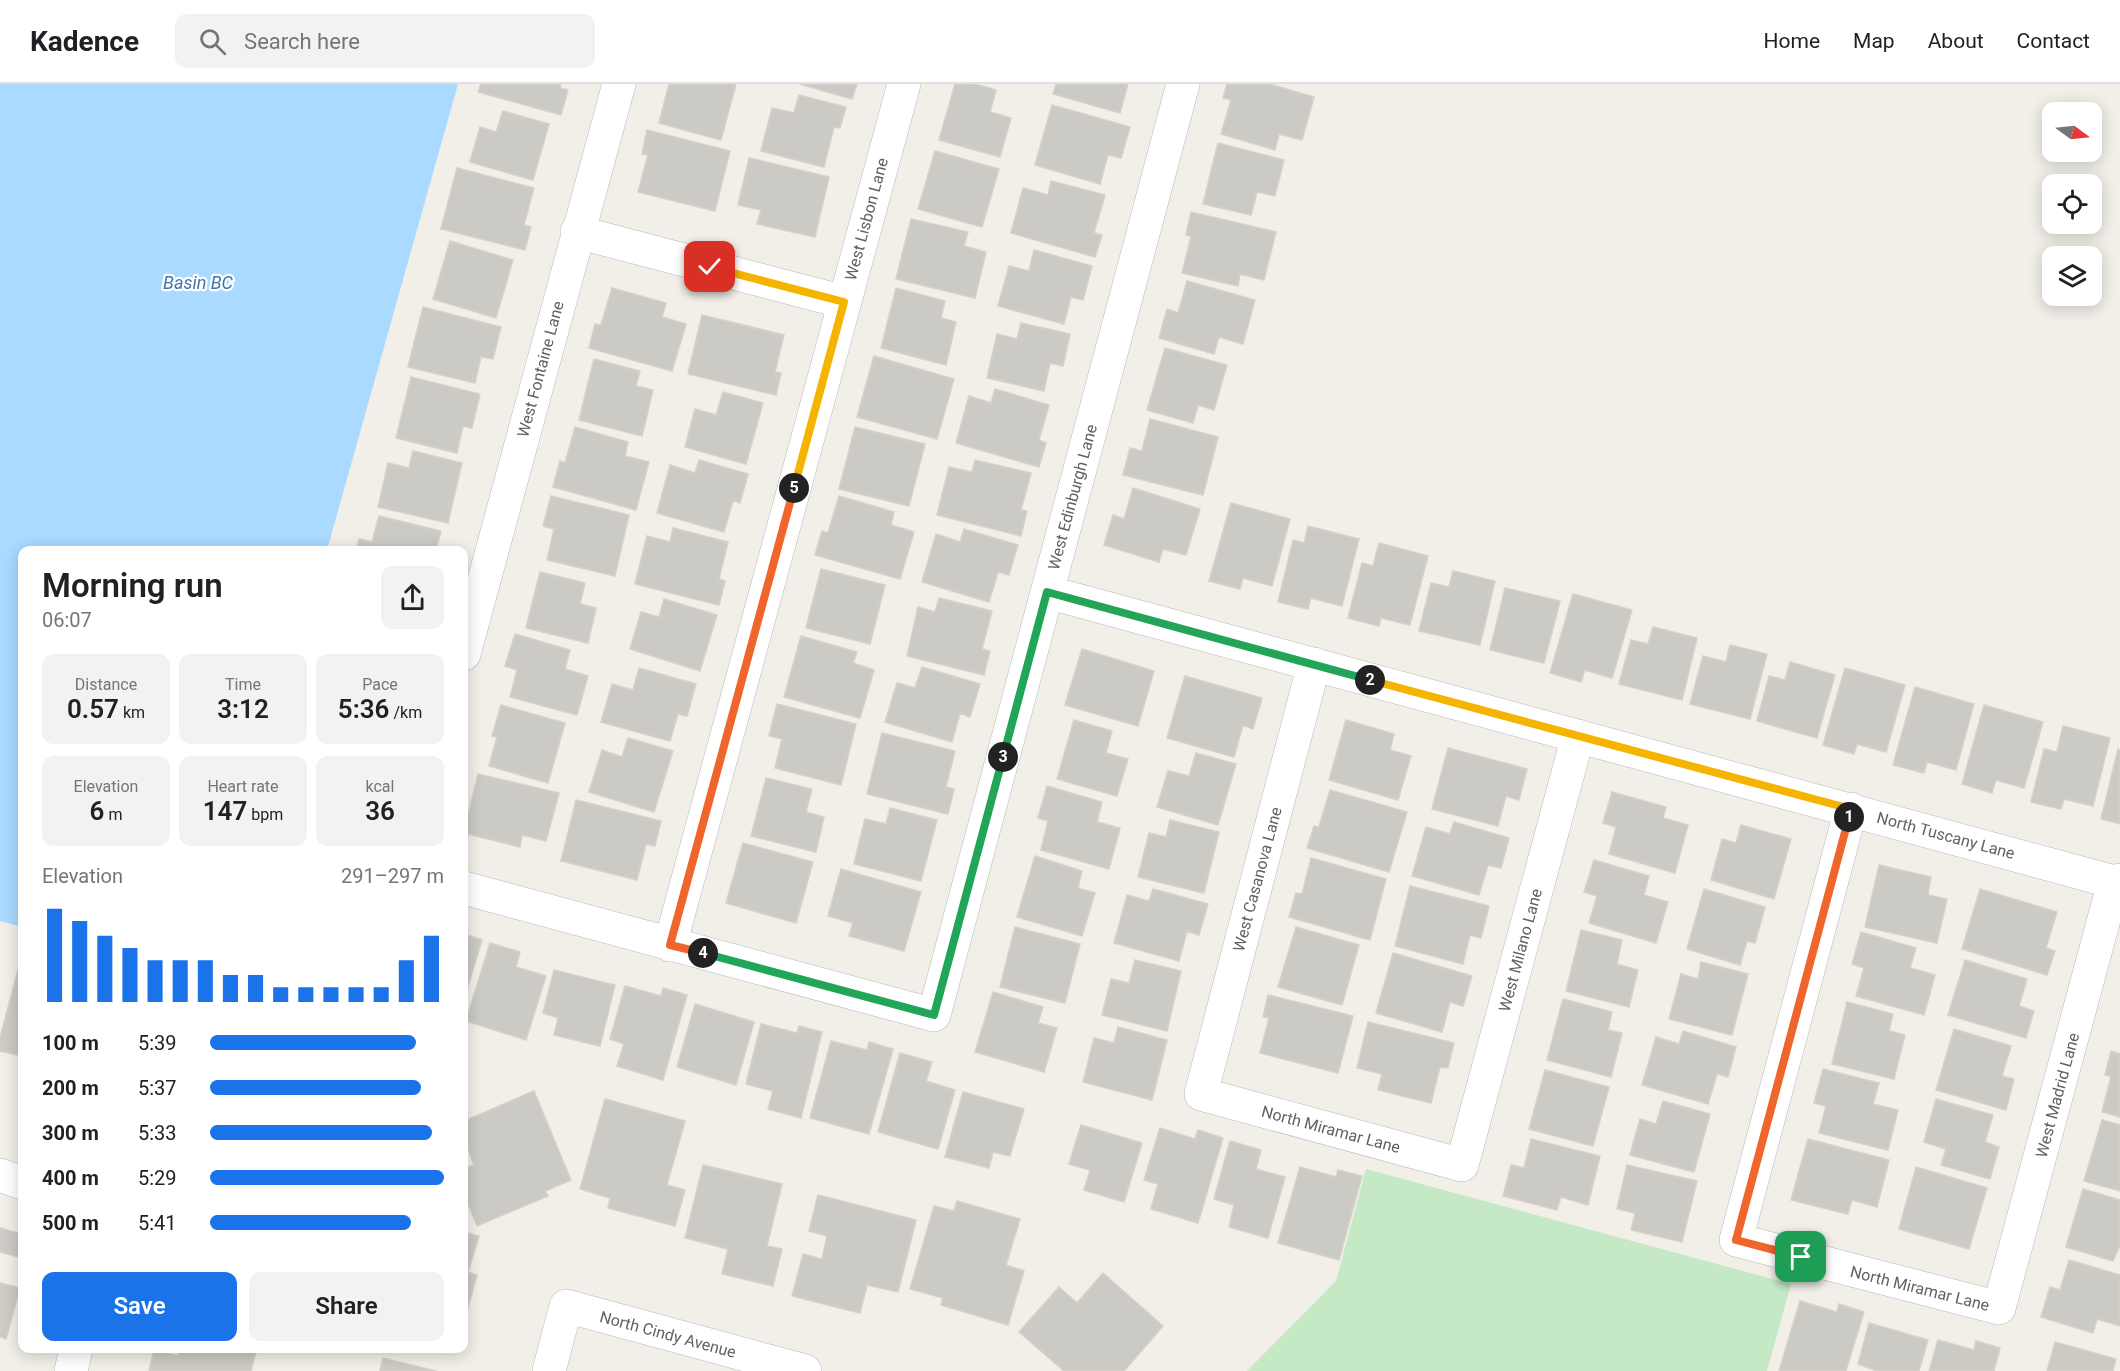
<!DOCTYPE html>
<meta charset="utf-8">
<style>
body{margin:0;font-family:Roboto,sans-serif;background:#f2f2f2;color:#202124;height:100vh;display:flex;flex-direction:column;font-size:22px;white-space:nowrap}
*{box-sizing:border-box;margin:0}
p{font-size:20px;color:#757577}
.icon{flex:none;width:33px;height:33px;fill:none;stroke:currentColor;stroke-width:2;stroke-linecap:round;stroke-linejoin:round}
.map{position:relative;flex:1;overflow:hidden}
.panel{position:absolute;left:18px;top:462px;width:450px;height:807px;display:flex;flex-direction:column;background:#fff;border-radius:12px;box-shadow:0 3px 15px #0003}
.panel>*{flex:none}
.needle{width:39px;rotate:105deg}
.tools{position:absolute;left:2042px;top:18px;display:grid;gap:12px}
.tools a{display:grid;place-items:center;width:60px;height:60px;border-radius:12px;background:#fff;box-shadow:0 3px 15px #0003;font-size:30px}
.pin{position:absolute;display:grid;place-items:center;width:51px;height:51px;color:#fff;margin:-26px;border-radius:12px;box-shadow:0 3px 9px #0006}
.km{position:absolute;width:30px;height:30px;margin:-15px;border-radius:50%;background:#222;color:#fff;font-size:16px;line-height:30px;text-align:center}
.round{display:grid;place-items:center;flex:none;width:63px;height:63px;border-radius:12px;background:#f2f2f2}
.summary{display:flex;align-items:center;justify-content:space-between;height:102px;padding:0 24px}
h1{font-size:33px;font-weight:600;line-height:45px}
.stats{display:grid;grid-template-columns:repeat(3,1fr);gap:9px;height:102px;padding:6px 24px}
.stats div{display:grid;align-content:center;border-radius:12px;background:#f2f2f2;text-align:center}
.stats b{font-size:26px;font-weight:600}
.stats small{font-size:16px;font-weight:400}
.stats p{font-size:16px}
.chart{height:168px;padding:12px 24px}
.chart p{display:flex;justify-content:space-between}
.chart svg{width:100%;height:108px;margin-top:6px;stroke:#1a73e8;stroke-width:6}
.action{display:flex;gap:12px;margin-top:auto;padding:12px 24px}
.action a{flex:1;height:69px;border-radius:12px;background:#1a73e8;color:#fff;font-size:24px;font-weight:600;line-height:69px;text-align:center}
.action a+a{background:#f2f2f2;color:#202124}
ul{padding:0 24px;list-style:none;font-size:20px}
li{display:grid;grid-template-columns:96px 72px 1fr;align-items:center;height:45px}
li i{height:15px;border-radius:8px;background:#1a73e8}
header{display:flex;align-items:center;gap:36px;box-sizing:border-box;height:84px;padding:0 30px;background:#fff;border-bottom:2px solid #e0e0e0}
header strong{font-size:28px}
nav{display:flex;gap:33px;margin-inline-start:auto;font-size:21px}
.search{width:420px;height:54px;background:#f2f2f2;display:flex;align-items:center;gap:15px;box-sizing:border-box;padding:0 21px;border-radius:12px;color:#757577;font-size:22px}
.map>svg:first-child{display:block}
.green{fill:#c5e8c5}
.water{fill:#aadaff}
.building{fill:#cccac5;stroke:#d6d1c6;stroke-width:1.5}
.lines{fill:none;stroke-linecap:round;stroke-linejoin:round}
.street-casing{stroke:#b5b8bc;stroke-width:34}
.street{stroke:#fff;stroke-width:33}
.split-1-casing{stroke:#fff;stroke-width:12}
.split-2-casing{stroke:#fff;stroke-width:12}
.split-3-casing{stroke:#fff;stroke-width:12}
.split-4-casing{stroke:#fff;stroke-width:12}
.split-5-casing{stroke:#fff;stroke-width:12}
.split-6-casing{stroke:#fff;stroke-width:12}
.split-1{stroke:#f0652b;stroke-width:8}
.split-2{stroke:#f5b400;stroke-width:8}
.split-3{stroke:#22a559;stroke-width:8}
.split-4{stroke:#22a559;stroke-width:8}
.split-5{stroke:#f0652b;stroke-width:8}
.split-6{stroke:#f5b400;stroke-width:8}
.labels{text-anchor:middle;stroke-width:4.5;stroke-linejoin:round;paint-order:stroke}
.street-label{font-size:16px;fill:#5f6368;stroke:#fff}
.water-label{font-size:18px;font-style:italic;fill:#4174aa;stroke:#fff}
</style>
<header>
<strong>Kadence</strong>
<div class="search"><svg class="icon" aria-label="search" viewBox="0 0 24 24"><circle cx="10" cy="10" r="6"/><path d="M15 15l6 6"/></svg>Search here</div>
<nav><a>Home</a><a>Map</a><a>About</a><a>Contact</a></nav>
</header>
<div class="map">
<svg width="2120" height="1287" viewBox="0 0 2120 1287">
<rect width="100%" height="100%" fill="#f1efe8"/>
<!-- green -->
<path class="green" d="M1366,1085l425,115 -24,87h-520l89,-90z"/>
<!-- water -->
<path class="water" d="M0,0h458l-131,466h-305v377l-22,-6z"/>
<!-- building -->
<path class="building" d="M481,0h80l-1,4 8,2 -7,25 -83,-23z
M669,0h67l-15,56 -62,-17z
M800,0h57l-5,15z
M955,0h20l21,6 -6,22 21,6 -11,39 -61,-17z
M1056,0h72l-8,29 -67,-19z
M1227,0h42l45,13 -12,43 -23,-6 -4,16 -54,-16 10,-34 -8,-2z
M799,11l47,12 -6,21 -6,-1 -10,40 -63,-16 11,-43 22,5z
M1052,21l78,22 -9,31 -13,-3 -8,29 -65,-19z
M503,27l46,13 -16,56 -63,-18 10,-35 16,5z
M647,46l83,21 -15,60 -77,-19 10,-37 -6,-1z
M1218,59l66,17 -9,36 -18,-4 -6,23 -48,-11z
M935,67l64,18 -17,58 -64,-18z
M749,74l80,19 -14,60 -58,-13 4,-14 -23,-5z
M457,84l77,20 -10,37 7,2 -6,23 -84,-21z
M1051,97l54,14 -11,38 8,2 -7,22 -84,-24 12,-45 25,7z
M1191,128l85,20 -12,48 -24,-6 -2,12 -56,-13 9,-37 -5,-1z
M911,135l57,13 -4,14 22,6 -11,46 -79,-19z
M450,157l63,19 -17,58 -63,-19z
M1034,166l58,16 -9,34 -12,-3 -7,27 -66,-18 11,-40 20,5z
M1187,197l68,19 -12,44 -24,-7 -5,17 -55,-16 8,-29 11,4z
M612,204l54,15 -4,14 24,7 -14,47 -83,-23 6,-24 6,1z
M896,204l49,13 -4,17 15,4 -10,43 -65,-17z
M423,223l78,20 -8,32 -12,-2 -6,26 -67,-16z
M702,231l82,20 -9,37 6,1 -5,22 -88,-21z
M1021,239l49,11 -7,32 -13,-3 -6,28 -57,-13 10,-44 20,5z
M1165,264l62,17 -13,45 -16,-5 -5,18 -46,-13z
M874,272l80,23 -17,60 -80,-22z
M594,275l46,12 -4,15 17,4 -11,46 -63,-16z
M411,293l69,17 -8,34 -9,-2 -6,27 -61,-15z
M995,305l54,16 -10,35 7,3 -7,24 -83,-24 13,-47 22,7z
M723,308l40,11 -17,61 -61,-17 10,-38 21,6z
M1150,335l68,18 -15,58 -80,-20 7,-27 12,3z
M575,343l53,15 -3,14 24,6 -13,48 -83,-23 7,-26 5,2z
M855,343l70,17 -16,62 -70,-17z
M413,367l49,12 -14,60 -70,-16 10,-44 21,5z
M699,376l49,14 -8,29 -7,-2 -9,31 -67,-19 13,-48 25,8z
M975,376l56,13 -10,37 6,1 -6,25 -84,-21 12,-48 23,5z
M1133,404l67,21 -14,46 -23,-6 -4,13 -55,-17 9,-30 11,4z
M551,412l78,19 -14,61 -68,-16 7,-31 -11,-3z
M839,412l55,16 -3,13 23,7 -14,47 -85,-24 7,-24 6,2z
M1231,419l59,16 -18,67 -29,-8 -3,11 -31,-8z
M379,432l62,15 -5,19h-80l3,-11 13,3z
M1308,442l51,13 -17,67 -31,-8 -3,11 -30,-7 15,-62 11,3z
M673,444l55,14 -9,37 6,2 -6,24 -84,-21 12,-48 23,6z
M964,445l54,16 -9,30 -11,-3 -9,30 -67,-20 14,-48 24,8z
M1379,459l49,13 -18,69 -29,-7 -2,8 -31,-8 14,-55 11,3z
M821,485l64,16 -15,59 -64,-16z
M1453,487l42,10 -15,64 -61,-14 12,-48 18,4z
M540,488l45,11 -5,21 16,4 -8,35 -62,-15z
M1505,504l55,13 -16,62 -54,-13z
M1573,510l59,16 -20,68 -27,-8 -4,12 -31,-9z
M939,514l53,13 -10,38 8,2 -6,24 -77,-19 11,-49 17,5z
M664,515l53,16 -17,56 -70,-22 11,-37 18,5z
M1653,543l44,11 -15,62 -63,-16 12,-44 17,4z
M515,550l55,16 -5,19 23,7 -11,39 -67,-18 7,-27 -12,-4z
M801,552l56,16 -4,11 21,7 -14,48 -76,-21z
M1730,561l37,9 -17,65 -60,-15 13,-48 23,6z
M1082,565l72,22 -16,55 -73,-21z
M1790,578l45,13 -18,63 -60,-17 12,-45 16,4z
M922,583l58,17 -10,33 -10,-4 -8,29 -67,-20 12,-39 18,5z
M639,584l57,16 -9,32 -9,-2 -8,27 -69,-19 11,-38 21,6z
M1845,584l60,17 -19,67 -29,-8 -3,10 -31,-9z
M1185,592l77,22 -9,31 -10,-4 -9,32 -67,-19z
M1915,603l59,17 -18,66 -29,-8 -3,11 -31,-8z
M777,620l79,20 -15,61 -66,-17 7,-29 -13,-3z
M501,621l64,18 -17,60 -59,-17 8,-29 -5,-1z
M1984,621l59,17 -19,66 -28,-8 -4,13 -30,-9z
M1074,636l38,11 -6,22 22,6 -11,37 -60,-17z
M1346,636l48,14 -4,16 21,6 -13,44 -69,-20z
M2063,642l47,12 -17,68 -29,-7 -3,10 -30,-7 13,-53 13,3z
M882,649l73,18 -9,36 8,2 -6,25 -81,-20z
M628,654l45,13 -19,61 -65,-20 13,-42 20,7z
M1448,664l79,21 -8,31 -13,-4 -8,30 -66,-17z
M2118,665l2,1v74l-19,-5z
M1196,669l40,11 -18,61 -61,-18 11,-36 21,5z
M478,690l81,19 -13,48 -24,-6 -2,12 -56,-14z
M766,694l46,11 -6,23 18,5 -8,35 -65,-16z
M1047,702l55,16 -5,20 23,6 -11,41 -68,-19 7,-29 -10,-3z
M1330,706l77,22 -18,60 -82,-24 7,-22 5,1z
M1612,708l54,15 -3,11 25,7 -13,48 -66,-19 7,-27 -13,-4z
M576,716l85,21 -6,25 -9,-2 -9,36 -76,-19z
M890,724l47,12 -16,61 -67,-17 11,-45 21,5z
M1170,736l49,12 -15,61 -66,-16 11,-44 17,4z
M1454,738l55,16 -8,30 -13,-3 -9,30 -67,-19 14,-49 24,7z
M1741,741l50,14 -17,60 -63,-19 11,-41 14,4z
M743,759l70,19 -17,61 -70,-20z
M1035,772l47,15 -4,17 17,5 -13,43 -65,-19z
M1311,774l75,21 -16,61 -81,-23 7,-24 6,1z
M1594,776l55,16 -5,19 24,7 -12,41 -67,-20 8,-27 -13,-4z
M1879,781l52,12 -3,18 19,4 -10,44 -72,-16z
M841,785l80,23 -17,59 -55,-15 4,-13 -25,-7z
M1410,802l79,20 -8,32 -11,-3 -7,29 -68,-18z
M1153,805l55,15 -9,31 -12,-4 -8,30 -65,-18 13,-48 22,6z
M1704,805l61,18 -10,36 -8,-2 -7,24 -53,-16z
M1980,805l77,23 -11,36 9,3 -8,24 -85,-26z
M1015,843l65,17 -15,59 -65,-16z
M1296,843l63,18 -17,60 -64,-18z
M1581,846l41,10 -5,24 21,6 -9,37 -63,-16z
M1861,848l55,16 -6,20 25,7 -11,40 -68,-19 8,-28 -12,-4z
M464,850l18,6 -18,59z
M490,859l30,9 -4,15 30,9 -20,64 -60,-19z
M1393,869l79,23 -9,30 -13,-4 -8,30 -66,-19z
M21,874l1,1v97l-22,-5v-13z
M1135,876l46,11 -14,60 -65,-16 9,-36 18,4z
M1965,876l62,19 -8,27 15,5 -8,27 -78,-23z
M1701,878l47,12 -16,61 -63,-16 12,-45 17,5z
M554,886l61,15 -15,61 -46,-11 4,-17 -15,-5z
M625,902l36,10 2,-8 24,7 -24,85 -46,-14 7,-22 -14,-5z
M993,908l50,15 -5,16 19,5 -13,44 -69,-20z
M1268,911l85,21 -15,57 -78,-20 9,-35 -6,-1z
M1563,915l49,13 -4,18 14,3 -11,44 -64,-17z
M1847,918l46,12 -4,17 16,4 -11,44 -62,-15z
M695,920l59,18 -18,63 -59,-18z
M1368,938l86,21 -6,25 -8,-1 -9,36 -53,-13 4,-16 -25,-6z
M761,940l36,9 2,-7 23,6 -21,86 -33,-9 5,-18 -27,-7z
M1118,943l49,13 -15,60 -69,-18 11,-44 20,5z
M1954,945l57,17 -9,30 12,3 -8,31 -70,-20z
M1683,947l53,16 -8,30 -11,-3 -9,30 -66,-19 14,-48 23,7z
M831,957l36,9 2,-8 24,7 -24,85 -59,-16z
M2111,967l9,3v63l-18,-5 9,-36 -6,-1z
M900,969l32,9 -6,19 29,9 -17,59 -60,-17z
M1823,985l56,14 -6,21 25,6 -10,40 -69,-17 7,-27 -12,-3z
M1545,986l64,17 -16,59 -64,-17z
M534,1007l37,89 -26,11 3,5 -71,30 -13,-33v-24l10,-4 -10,-27v-17z
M963,1008l61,17 -14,47 -17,-4 -4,16 -44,-11z
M605,1015l80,22 -18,64 18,5 -10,36 -67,-18 2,-10 -30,-9z
M1936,1015l57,16 -8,27 14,5 -9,32 -49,-14 5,-16 -22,-7z
M1663,1017l47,13 -16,58 -64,-17 10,-36 16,5z
M2102,1036l18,5v66l-36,-10z
M1081,1041l61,18 -18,59 -40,-12 6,-20 -21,-6z
M1160,1044l35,11 3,-9 25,8 -25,85 -47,-14 7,-25 -14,-4z
M1531,1055l69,17 -12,49 -27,-8 -4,13 -54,-14 8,-31 13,3z
M1808,1055l81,21 -12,47 -25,-7 -4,14 -57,-14z
M1230,1057l31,9 -5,19 29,8 -17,61 -39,-11 5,-22 -20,-6z
M703,1081l79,19 -15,62 15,3 -9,37 -51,-12 6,-25 -43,-11z
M1627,1081l70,16 -15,61 -51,-12 4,-17 -18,-4z
M1300,1083l36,10 2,-7 24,6 -23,84 -61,-17z
M1916,1083l71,21 -18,61 -70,-20z
M2083,1105l37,11v45l-7,16 -47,-14z
M818,1111l98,25 -18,72 -31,-7 -7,28 -68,-17 11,-42 19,5 5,-23 -18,-5z
M957,1117l63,18 -14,46 18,6 -16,54 -67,-20 2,-7 -33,-9 24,-83 20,5z
M0,1144l22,6v24l-22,-6z
M464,1148l15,4 -11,36 9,3 -13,46z
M2069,1176l51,15v51l-23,-7 -4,14 -52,-16 9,-30 10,3z
M1103,1189l60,53 -39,45h-60l-45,-39 40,-45 18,16z
M0,1199l20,5 -14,51 -6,-2z
M1800,1217l37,11 2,-8 25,8 -18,59h-67z
M1869,1239l59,17 -9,31h-42l-19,-7z
M1938,1256l36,10 2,-9 24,7 -6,23h-65z
M2055,1258l61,17 -3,12h-66z
M180,1264h77l-6,23h-102l5,-21 24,6z
M383,1274l53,13h-56z"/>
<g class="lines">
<!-- street casing -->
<g class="street-casing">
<path id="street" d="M577,148l267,70
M1047,508l1067,290 6,-2
M464,570l155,-570
M1314,580l-113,430 261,71 116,-429
M1851,725l-115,431 263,68 115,-426
M464,804l470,127 249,-931
M670,861l234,-861
M0,1091l22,8
M71,1287l5,-23
M549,1287l17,-65 239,65"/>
</g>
<!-- street -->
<use href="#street" class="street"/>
</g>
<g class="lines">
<!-- split-1 casing -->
<g class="split-1-casing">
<path id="split-1" d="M1801,1173l-65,-17 113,-423"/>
</g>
<!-- split-2 casing -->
<g class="split-2-casing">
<path id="split-2" d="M1370,596l481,129 -2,8"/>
</g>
<!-- split-3 casing -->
<g class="split-3-casing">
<path id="split-3" d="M1003,673l44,-165 323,88"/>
</g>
<!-- split-4 casing -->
<g class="split-4-casing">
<path id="split-4" d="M703,869l231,62 69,-258"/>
</g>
<!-- split-5 casing -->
<g class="split-5-casing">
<path id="split-5" d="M703,869l-33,-8 124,-457"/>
</g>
<!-- split-6 casing -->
<g class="split-6-casing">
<path id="split-6" d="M710,183l134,35 -50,186"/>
</g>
<!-- split-1 -->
<use href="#split-1" class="split-1"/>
<!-- split-2 -->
<use href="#split-2" class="split-2"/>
<!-- split-3 -->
<use href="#split-3" class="split-3"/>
<!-- split-4 -->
<use href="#split-4" class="split-4"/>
<!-- split-5 -->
<use href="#split-5" class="split-5"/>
<!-- split-6 -->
<use href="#split-6" class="split-6"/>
</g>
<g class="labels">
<!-- street labels -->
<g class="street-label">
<text transform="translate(866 135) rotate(-75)" y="6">West Lisbon Lane</text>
<text transform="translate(540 285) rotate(-75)" y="6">West Fontaine Lane</text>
<text transform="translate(1072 413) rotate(-75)" y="6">West Edinburgh Lane</text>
<text transform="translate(1946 751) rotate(15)" y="6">North Tuscany Lane</text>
<text transform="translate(1257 795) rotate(-75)" y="6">West Casanova Lane</text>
<text transform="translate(1520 866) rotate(-75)" y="6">West Milano Lane</text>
<text transform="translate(2057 1011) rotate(-75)" y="6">West Madrid Lane</text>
<text transform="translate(1331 1045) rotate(15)" y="6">North Miramar Lane</text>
<text transform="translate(1920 1204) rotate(14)" y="6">North Miramar Lane</text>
<text transform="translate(668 1250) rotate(15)" y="6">North Cindy Avenue</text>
</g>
<!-- water labels -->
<g class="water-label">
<text x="198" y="205">Basin BC</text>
</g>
</g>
</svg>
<div class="tools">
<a><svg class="needle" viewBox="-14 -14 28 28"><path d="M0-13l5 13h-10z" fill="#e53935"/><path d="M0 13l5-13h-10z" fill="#757577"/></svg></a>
<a><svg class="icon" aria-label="locate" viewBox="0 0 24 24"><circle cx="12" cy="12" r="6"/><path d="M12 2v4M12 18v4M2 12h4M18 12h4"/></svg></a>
<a><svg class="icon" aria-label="layers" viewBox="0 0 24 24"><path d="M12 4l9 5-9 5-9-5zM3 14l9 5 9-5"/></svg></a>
</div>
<div class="pin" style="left:1801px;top:1173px;background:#1e9e55"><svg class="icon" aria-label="arrive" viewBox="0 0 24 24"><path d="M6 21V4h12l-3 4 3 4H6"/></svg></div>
<div class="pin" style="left:710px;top:183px;background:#d93025"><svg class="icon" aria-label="check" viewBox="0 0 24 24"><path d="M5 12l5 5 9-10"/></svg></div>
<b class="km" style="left:1849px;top:733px">1</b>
<b class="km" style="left:1370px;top:596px">2</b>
<b class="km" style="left:1003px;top:673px">3</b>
<b class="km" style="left:703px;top:869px">4</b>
<b class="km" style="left:794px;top:404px">5</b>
<section class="panel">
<div class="summary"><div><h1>Morning run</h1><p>06:07</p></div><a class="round"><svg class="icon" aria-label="share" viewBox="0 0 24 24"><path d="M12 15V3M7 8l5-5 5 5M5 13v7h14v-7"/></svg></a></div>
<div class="stats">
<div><p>Distance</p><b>0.57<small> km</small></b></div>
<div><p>Time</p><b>3:12</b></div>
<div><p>Pace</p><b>5:36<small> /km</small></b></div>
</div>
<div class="stats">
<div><p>Elevation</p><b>6<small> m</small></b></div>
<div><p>Heart rate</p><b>147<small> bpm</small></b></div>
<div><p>kcal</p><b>36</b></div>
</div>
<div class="chart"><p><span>Elevation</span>291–297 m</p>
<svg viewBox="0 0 160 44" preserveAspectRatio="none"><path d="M5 44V6M15 44V11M25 44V17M35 44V22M45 44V27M55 44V27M65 44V27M75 44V33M85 44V33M95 44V38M105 44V38M115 44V38M125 44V38M135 44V38M145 44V27M155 44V17"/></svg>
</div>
<ul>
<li><b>100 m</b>5:39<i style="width:88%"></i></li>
<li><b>200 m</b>5:37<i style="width:90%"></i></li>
<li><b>300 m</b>5:33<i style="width:95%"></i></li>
<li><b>400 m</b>5:29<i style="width:100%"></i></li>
<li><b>500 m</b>5:41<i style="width:86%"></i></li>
</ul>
<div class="action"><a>Save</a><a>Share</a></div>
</section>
</div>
